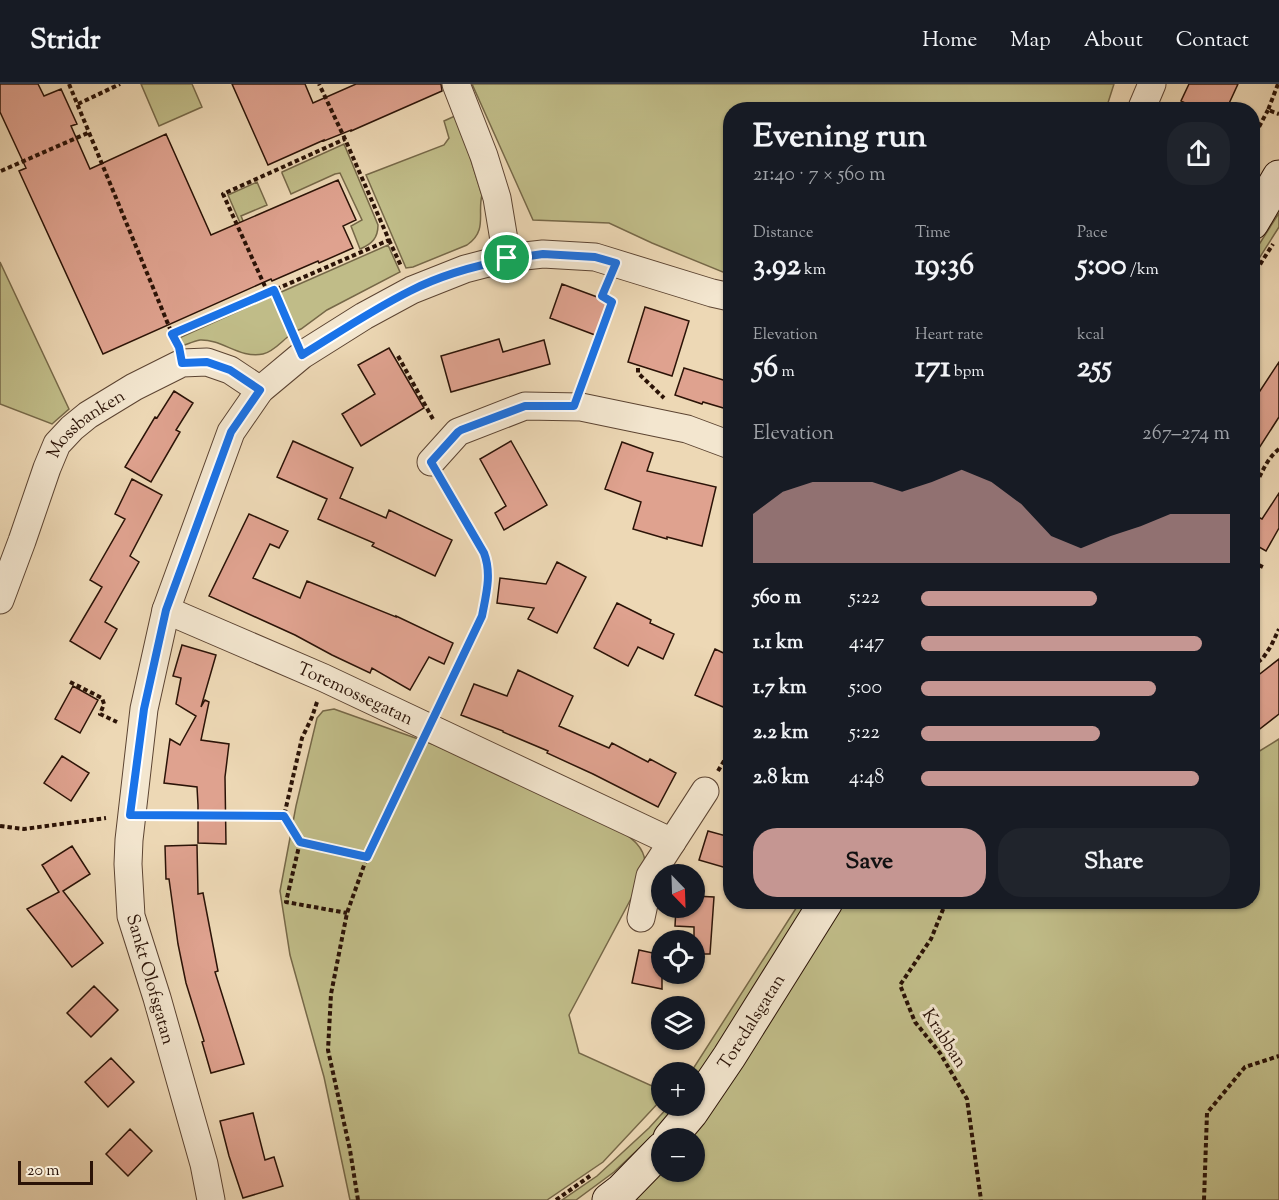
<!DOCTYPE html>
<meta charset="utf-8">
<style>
body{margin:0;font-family:"Sorts Mill Goudy",serif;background:#20242c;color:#f1f3f6;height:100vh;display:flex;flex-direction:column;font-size:22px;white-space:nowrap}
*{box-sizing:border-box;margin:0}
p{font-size:20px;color:#9ea1a6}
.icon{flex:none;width:33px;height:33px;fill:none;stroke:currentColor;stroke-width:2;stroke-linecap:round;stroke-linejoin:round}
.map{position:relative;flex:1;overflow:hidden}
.details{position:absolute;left:723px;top:18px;width:537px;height:807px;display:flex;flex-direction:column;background:#171b24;border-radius:24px;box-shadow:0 2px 4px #0004}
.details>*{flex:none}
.needle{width:39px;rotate:157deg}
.fabs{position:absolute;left:651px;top:780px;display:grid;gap:12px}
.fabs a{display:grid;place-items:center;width:54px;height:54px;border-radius:50%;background:#171b24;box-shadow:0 2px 4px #0004;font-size:30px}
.scale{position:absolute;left:18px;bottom:15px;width:75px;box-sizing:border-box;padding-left:6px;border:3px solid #2b1307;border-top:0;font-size:16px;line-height:21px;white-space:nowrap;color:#2b1307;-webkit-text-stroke:4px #f3e6cf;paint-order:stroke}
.pin{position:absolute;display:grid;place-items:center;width:51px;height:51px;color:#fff;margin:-26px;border:3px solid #fff;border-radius:50%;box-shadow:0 2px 6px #0007}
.round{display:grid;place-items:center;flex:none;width:63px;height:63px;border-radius:24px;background:#20242c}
.summary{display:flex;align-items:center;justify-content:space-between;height:102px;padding:0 30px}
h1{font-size:33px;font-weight:700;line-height:45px}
.metrics{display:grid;grid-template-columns:repeat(3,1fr);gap:9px;height:102px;padding:6px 30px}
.metrics div{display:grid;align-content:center}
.metrics b{font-size:30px;font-weight:700}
.metrics small{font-size:16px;font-weight:400}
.metrics p{font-size:16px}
.chart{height:168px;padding:12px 30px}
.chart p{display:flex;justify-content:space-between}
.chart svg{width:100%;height:108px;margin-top:6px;fill:#c59692;opacity:.7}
.primary-button{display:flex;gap:12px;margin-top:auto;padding:12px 30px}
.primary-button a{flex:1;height:69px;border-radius:24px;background:#c59692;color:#111;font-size:24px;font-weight:700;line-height:69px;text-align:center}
.primary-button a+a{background:#20242c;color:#f1f3f6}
ul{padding:0 30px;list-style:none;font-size:20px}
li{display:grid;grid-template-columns:96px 72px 1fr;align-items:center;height:45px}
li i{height:15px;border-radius:8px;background:#c59692}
header{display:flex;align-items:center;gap:36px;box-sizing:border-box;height:84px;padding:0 30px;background:#171b24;border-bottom:2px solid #363941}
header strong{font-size:28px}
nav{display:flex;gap:33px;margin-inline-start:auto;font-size:21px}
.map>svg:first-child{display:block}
.green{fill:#c0bc88;stroke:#766848;stroke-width:1.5}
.building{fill:#dfa28f;stroke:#2b1307;stroke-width:1.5}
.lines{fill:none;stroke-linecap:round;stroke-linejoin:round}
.street-casing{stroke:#5c4432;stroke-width:29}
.secondary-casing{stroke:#2b1307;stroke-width:35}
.path{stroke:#2b1307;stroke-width:4;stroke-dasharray:4.5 3;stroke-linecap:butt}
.street{stroke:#f3e6cf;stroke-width:27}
.secondary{stroke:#f3e6cf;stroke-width:33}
.route-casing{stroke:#fff;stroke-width:12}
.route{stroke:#1a73e8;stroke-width:8}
.labels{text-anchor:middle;stroke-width:6;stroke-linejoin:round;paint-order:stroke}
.street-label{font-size:18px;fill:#2b1307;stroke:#f3e6cf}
</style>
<header>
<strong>Stridr</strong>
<nav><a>Home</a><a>Map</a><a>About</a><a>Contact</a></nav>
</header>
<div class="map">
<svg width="1279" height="1116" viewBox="0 0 1279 1116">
<rect width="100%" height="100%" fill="#edd8b5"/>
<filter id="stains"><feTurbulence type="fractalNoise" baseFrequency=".00333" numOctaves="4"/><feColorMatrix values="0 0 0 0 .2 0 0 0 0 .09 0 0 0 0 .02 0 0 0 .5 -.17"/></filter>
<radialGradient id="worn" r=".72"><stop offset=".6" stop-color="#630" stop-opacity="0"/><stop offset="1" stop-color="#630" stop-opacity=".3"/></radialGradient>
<!-- green -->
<path class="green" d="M141,0h51l10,23 -43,19z
M472,0h642l-8,25 -376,1v165l-78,-32 -43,-20 -76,-3z
M457,31l25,80c-5,18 6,36 -15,50l-54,22 -7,1 -40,-93 78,-30 5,-7 -5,-17z
M344,60l34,81c0,13 -6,19 -18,24l-9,-23 11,-6 -22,-47 -5,1 -44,20 -9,-21v-1z
M257,98l10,23 -26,11 22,51 -3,2 -32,-74z
M1279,129v14l-26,41v-14z
M388,161l12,27 -73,38 -26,19 -5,2 -2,-1 -15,-37z
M0,178l69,147 -17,15 -52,-20z
M272,212l18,39c-8,6 -17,17 -27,19 -23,5 -41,-15 -63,-14 -6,1 -12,4 -18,6l-3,-8z
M334,625l101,36 181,82c12,9 28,18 29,35 0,5 -2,11 -3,16l-73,137 10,38 82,37v10l-58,62 -56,38h-197l-26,-123 -34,-122 -10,-64 16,-85 21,-88 6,-7z
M1279,655v461h-656l39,-28h32v-34h-12l35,-40 126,-196h409l1,-147z
M800,818h9l-114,180 -1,-10h-3z
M669,1022h8l-27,32 -36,34 -38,28h-14l35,-24 52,-48z"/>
<!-- building -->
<path class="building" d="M0,0h38l6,12 17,-7 16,35 -6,2 19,43 76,-35 45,101 127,-55 18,40 -13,6 10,22 -34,15 -1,-2 -46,20 -1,-2 -168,75 -84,-183 7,-3 -26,-56z
M232,0h73l8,19 43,-19h85l1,7 -91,40v-1l-27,11v-1l-56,25z
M1189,0h49l-12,26h-27l-18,-9z
M562,200l46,17 -13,34 -45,-17z
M645,223l44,14 -17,55 -44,-14z
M499,255l4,13 41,-12 6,24 -99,28 -10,-36z
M389,264l35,60 -63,38 -19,-32 33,-20 -17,-29z
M1279,278v55l-27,42v-56z
M684,284l46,14v28l-27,-8 -1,2 -27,-9z
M174,307l19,12 -17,27 4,2 -29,50 -26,-15 30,-50 2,1z
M293,357l60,27 -13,30 46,20 3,-8 63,30 -17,36 -63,-30 2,-3 -56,-24 9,-20 -50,-22z
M511,357l36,64 -43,25 -9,-17 11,-7 -26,-47z
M622,358l31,11 -6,18 69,16 -14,59 -35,-9v2l-34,-10 8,-27 -36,-13z
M132,395l30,16 -32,61 9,6 -34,60 12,7 -17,30 -30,-18 32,-54 -12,-7 35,-61 -10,-5z
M1279,409v35l-13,23 -14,-8v-29l10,5z
M249,430l39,17 -9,17 -9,-4 -17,34 47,20 7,-17 89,36v-1l57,27 -9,21 -15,-7 -19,33 -38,-22 -2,5 -38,-18 -37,-20 -86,-39z
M557,478l29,15 -29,56 -29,-14 6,-11 -37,-5 3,-25 46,6z
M617,519l34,17 -1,3 24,11 -11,25 -25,-12 -10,19 -34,-18z
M182,561l34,10 -15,52 4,-7 4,2 -8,38 28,4 -4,33 1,67 -28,-1v-38l-1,-18 -33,-4 6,-44 10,6 16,-29 -20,-12 5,-26 -8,-2z
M715,565l15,7v34l-7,17 -28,-12z
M1279,575v55l-27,21v-55z
M518,586l55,26 -14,30 50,22 3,-5 36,19 2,-3 26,14 -18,34 -65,-33 -46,-21 1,-2 -45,-19v-1l-42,-16 13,-31 33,12z
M73,602l25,14 -18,33 -25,-14z
M62,672l27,17 -18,28 -27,-18z
M708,747l22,6v32l-31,-9z
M197,761l1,49 5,-1 15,78 -3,1 29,92 -33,9 -9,-31 2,-1 -18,-58 -8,-39 -9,-65h-3l-1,-33z
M72,762l18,28 -27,17 40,52 -31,24 -45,-58 32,-17 -17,-27z
M694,812l20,1 -4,57h-16v-27l-19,-1 1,-18h18z
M639,866l23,5v34l-30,-6z
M94,902l24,24 -27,27 -24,-24z
M111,974l23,24 -26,25 -23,-25z
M253,1029l12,47 9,-3 9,29 -40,12 -14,-42 -9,-35z
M130,1045l22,22 -24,25 -22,-22z"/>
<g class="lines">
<!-- street casing -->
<g class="street-casing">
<g id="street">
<path d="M456,0l28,72 13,42 10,60"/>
<path d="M1141,26l11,-26"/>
<path d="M431,378l27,-30 67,-26 56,1 106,22 43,16"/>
<path id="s1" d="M0,516l22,-59 25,-73 10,-24 15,-16 16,-13 46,-28 48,-24 25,-1 23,8 30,20"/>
<path id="s2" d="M166,526l158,68 348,164 -22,34 -9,42"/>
<path d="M672,758l33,-51"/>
<path d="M211,1116l-7,-36 -47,-166 -26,-82 -3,-52 1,-24 15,-131 22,-99 65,-178 29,-42 42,-35 62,-39 48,-26 53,-21 42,-11 36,-4 52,3 117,36 18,4"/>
</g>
</g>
<!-- secondary casing -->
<g class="secondary-casing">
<g id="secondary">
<path d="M1252,139l27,-46"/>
<path id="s3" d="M670,1054l21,-25 38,-56 97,-155"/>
<path d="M609,1116l13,-10 40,-41"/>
</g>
</g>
<!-- path -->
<path class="path" d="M69,0l104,252
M1278,0l-10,26 11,4
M78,20l42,-20
M1252,56l16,-30
M1,87l89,-39
M389,156l12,26
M1252,193l21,-33
M274,206l18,43
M268,209l-45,-99 122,-55
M173,250l216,-94 -44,-101 -26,-55
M398,272l36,65
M638,284v5l26,25
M582,299l30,-81 -10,-7 4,-9
M1252,406c10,-15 13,-30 27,-41
M1252,478l13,6
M1252,583l11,-9 8,-12 8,-17
M70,598l32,16 2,6 -4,10 17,8
M317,618l-5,15 -10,21 -18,78 16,26 67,15
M439,621l43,-89 7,-45 -1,-8 -4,-10 -41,-70
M718,687l12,-20
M156,731l128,1
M0,742l24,3 82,-11
M300,758l-14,60 61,11
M946,818l-15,37 -31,46 15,37 25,31 27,46 14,101
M358,1116l-8,-50 -22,-100 3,-56 16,-81 20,-56 51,-108
M556,1116l34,-24
M1204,1116l3,-87 38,-46 34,-11"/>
<!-- street -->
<use href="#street" class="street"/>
<!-- secondary -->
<use href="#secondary" class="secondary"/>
</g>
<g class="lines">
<!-- route casing -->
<g class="route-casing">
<path id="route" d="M543,170l52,3 21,6 -14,33 10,6 -38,104h-49l-64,24 -3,2 -27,30 53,91c8,21 2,42 -2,63l-115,241 -67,-15 -16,-26 -154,-1 14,-106 22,-99 65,-178 29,-42 -30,-20 -23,-8 -25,1 -3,-16 -7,-13 102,-44 28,65c36,-22 70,-45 108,-64 41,-21 87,-31 133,-37z"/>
</g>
<!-- route -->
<use href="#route" class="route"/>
</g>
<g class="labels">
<!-- street labels -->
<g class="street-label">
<text dy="6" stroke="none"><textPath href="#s1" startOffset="201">Mossbanken</textPath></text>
<text dy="6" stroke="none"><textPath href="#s2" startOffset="207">Toremossegatan</textPath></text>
<text transform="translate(151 895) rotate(74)" y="6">Sankt Olofsgatan</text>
<text dy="6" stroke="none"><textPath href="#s3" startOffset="142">Toredalsgatan</textPath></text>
<text transform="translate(945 954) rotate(57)" y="6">Krabban</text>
</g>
</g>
<rect width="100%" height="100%" filter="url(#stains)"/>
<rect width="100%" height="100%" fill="url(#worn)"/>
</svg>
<div class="fabs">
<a><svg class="needle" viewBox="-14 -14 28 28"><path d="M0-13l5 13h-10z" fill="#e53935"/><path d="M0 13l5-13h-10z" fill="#9ea1a6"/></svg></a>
<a><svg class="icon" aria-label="locate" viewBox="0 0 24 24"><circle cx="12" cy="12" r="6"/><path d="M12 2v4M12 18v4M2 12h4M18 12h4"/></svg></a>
<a><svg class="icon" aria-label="layers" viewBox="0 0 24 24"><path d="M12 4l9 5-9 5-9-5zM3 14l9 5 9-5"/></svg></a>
<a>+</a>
<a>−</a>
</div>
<div class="scale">20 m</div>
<div class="pin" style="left:507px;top:174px;background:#1e9e55"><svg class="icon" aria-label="arrive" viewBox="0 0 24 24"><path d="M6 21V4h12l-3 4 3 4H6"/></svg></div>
<section class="details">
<div class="summary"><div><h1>Evening run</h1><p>21:40 · 7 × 560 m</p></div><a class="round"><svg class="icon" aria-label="share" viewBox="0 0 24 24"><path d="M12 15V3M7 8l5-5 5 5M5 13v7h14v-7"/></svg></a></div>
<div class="metrics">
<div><p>Distance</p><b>3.92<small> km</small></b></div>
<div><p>Time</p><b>19:36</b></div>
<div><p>Pace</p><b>5:00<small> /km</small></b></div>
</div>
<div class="metrics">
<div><p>Elevation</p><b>56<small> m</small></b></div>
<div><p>Heart rate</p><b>171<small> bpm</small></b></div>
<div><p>kcal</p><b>255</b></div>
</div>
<div class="chart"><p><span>Elevation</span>267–274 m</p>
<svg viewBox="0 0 160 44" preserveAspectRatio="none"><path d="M0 44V24L10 15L20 11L30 11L40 11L50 15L60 11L70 6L80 11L90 20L100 33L110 38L120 33L130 29L140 24L150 24L160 24V44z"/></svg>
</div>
<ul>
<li><b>560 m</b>5:22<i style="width:57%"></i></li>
<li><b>1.1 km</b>4:47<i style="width:91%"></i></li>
<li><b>1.7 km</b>5:00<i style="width:76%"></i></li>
<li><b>2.2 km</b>5:22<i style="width:58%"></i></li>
<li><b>2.8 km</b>4:48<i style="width:90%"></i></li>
</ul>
<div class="primary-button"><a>Save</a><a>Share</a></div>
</section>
</div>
